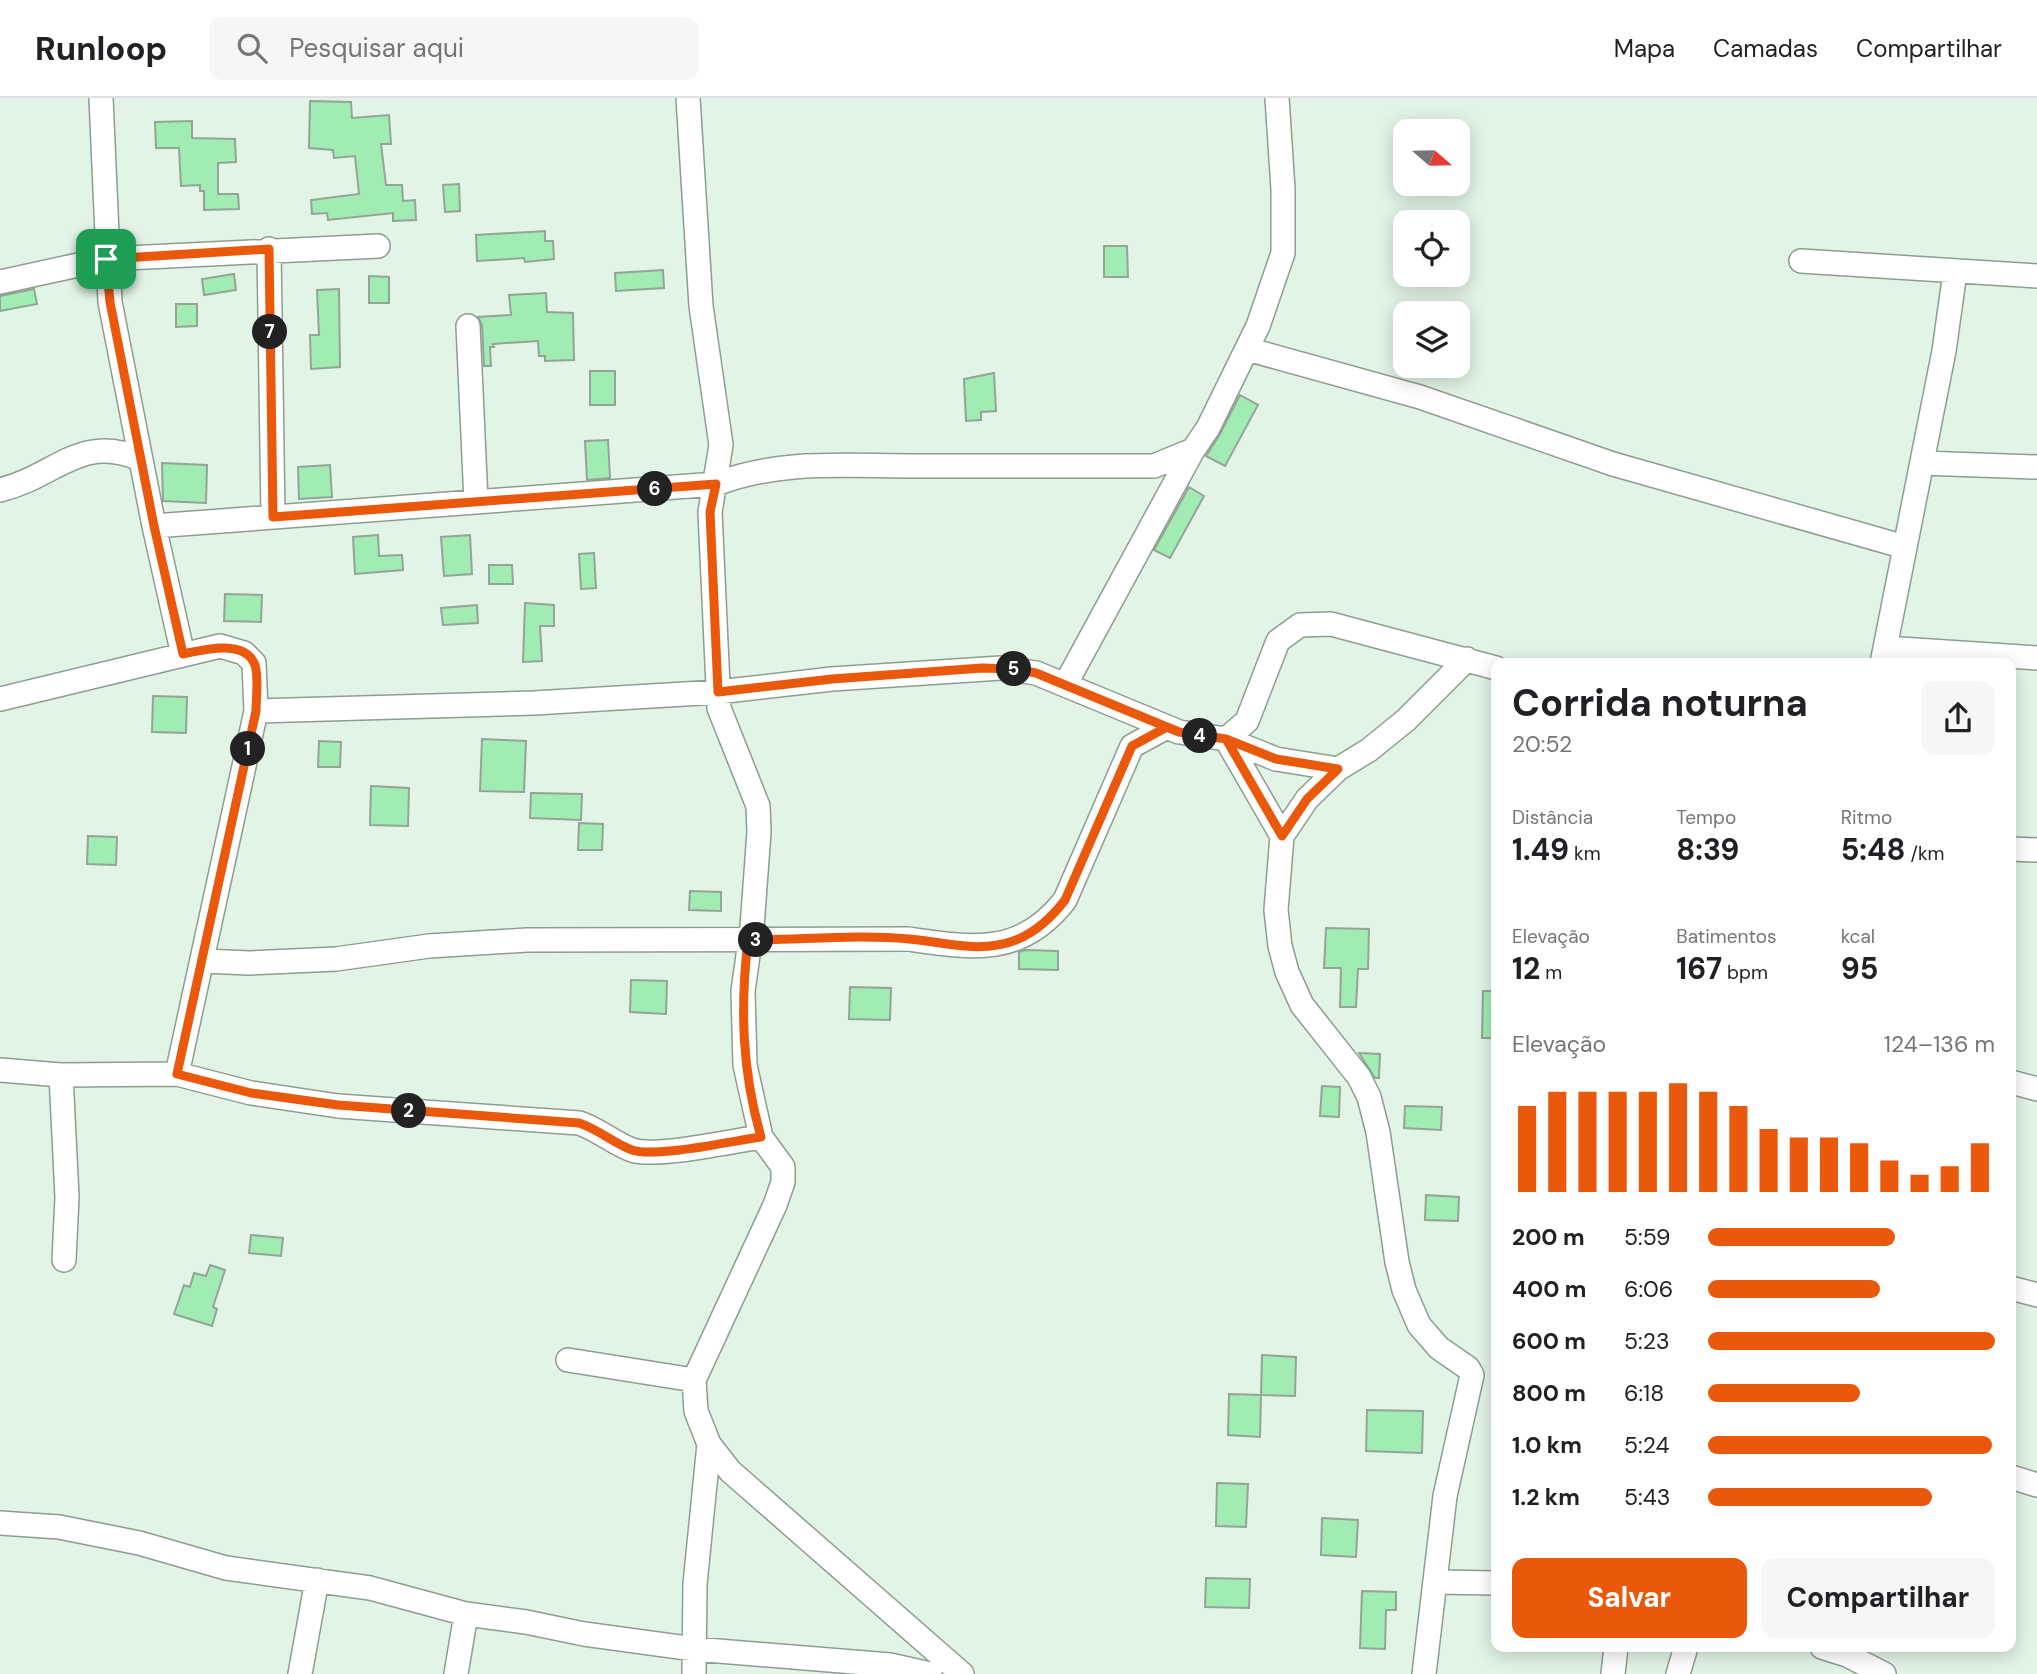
<!DOCTYPE html>
<html lang="pt">
<meta charset="utf-8">
<style>
body{margin:0;font-family:"DM Sans",sans-serif;background:#f6f6f6;color:#202124;height:100vh;display:flex;flex-direction:column;font-size:26px;white-space:nowrap}
*{box-sizing:border-box;margin:0}
p{font-size:23px;color:#757577}
.icon{flex:none;width:38px;height:38px;fill:none;stroke:currentColor;stroke-width:2;stroke-linecap:round;stroke-linejoin:round}
.map{position:relative;flex:1;overflow:hidden}
.side{position:absolute;left:1491px;top:560px;width:525px;height:994px;display:flex;flex-direction:column;background:#fff;border-radius:14px;box-shadow:0 4px 18px #0003}
.side>*{flex:none}
.needle{width:46px;rotate:110deg}
.tools{position:absolute;left:1393px;top:21px;display:grid;gap:14px}
.tools a{display:grid;place-items:center;width:77px;height:77px;border-radius:14px;background:#fff;box-shadow:0 4px 18px #0003;font-size:35px}
.pin{position:absolute;display:grid;place-items:center;width:60px;height:60px;color:#fff;margin:-30px;border-radius:14px;box-shadow:0 4px 10px #0006}
.km{position:absolute;width:35px;height:35px;margin:-18px;border-radius:50%;background:#222;color:#fff;font-size:19px;line-height:35px;text-align:center}
.round{display:grid;place-items:center;flex:none;width:74px;height:74px;border-radius:14px;background:#f6f6f6}
.head{display:flex;align-items:center;justify-content:space-between;height:119px;padding:0 21px}
h1{font-size:38px;font-weight:700;line-height:52px}
.figures{display:grid;grid-template-columns:repeat(3,1fr);gap:10px;height:119px;padding:7px 21px}
.figures div{display:grid;align-content:center}
.figures b{font-size:30px;font-weight:700}
.figures small{font-size:19px;font-weight:400}
.figures p{font-size:19px}
.chart{height:196px;padding:14px 21px}
.chart p{display:flex;justify-content:space-between}
.chart svg{width:100%;height:126px;margin-top:7px;stroke:#ea580c;stroke-width:6}
.primary-button{display:flex;gap:14px;margin-top:auto;padding:14px 21px}
.primary-button a{flex:1;height:80px;border-radius:14px;background:#ea580c;color:#fff;font-size:28px;font-weight:700;line-height:80px;text-align:center}
.primary-button a+a{background:#f6f6f6;color:#202124}
ul{padding:0 21px;list-style:none;font-size:23px}
li{display:grid;grid-template-columns:112px 84px 1fr;align-items:center;height:52px}
li i{height:18px;border-radius:9px;background:#ea580c}
header{display:flex;align-items:center;gap:42px;box-sizing:border-box;height:98px;padding:0 35px;background:#fff;border-bottom:2px solid #e0e0e0}
header strong{font-size:33px}
nav{display:flex;gap:38px;margin-inline-start:auto;font-size:24px}
.search{width:490px;height:63px;background:#f6f6f6;display:flex;align-items:center;gap:18px;box-sizing:border-box;padding:0 24px;border-radius:14px;color:#757577;font-size:26px}
.map>svg:first-child{display:block}
.building{fill:#a0ecb3;stroke:#94a497;stroke-width:2}
.lines{fill:none;stroke-linecap:round;stroke-linejoin:round}
.minor-casing{stroke:#8d9d90;stroke-width:26}
.minor{stroke:#fff;stroke-width:23}
.route-casing{stroke:#fff;stroke-width:14}
.route{stroke:#ea580c;stroke-width:9}
</style>
<header>
<strong>Runloop</strong>
<div class="search"><svg class="icon" aria-label="search" viewBox="0 0 24 24"><circle cx="10" cy="10" r="6"/><path d="M15 15l6 6"/></svg>Pesquisar aqui</div>
<nav><a>Mapa</a><a>Camadas</a><a>Compartilhar</a></nav>
</header>
<div class="map">
<svg width="2037" height="1576" viewBox="0 0 2037 1576">
<rect width="100%" height="100%" fill="#e2f4e6"/>
<!-- building -->
<path class="building" d="M310,3l41,1 1,16 37,-3 2,29h-10l5,41h16l1,16 12,-1 1,20 -23,1v-8l-65,7 -1,-7 -15,1 -1,-14 48,-6 -4,-38 -21,2 -1,-8 -24,-2z
M192,23v17l43,1 1,23 -18,1v31h20l1,15 -35,1v-19h-4v-6l-19,1 -2,-38h-23l-1,-26z
M459,86l1,27 -15,1 -2,-27z
M545,133v10h8l1,18 -29,3 -1,-4 -47,3 -1,-26z
M1104,148h23l1,31h-24z
M663,172l1,18 -48,3 -1,-18z
M234,176l2,16 -32,5 -2,-16z
M369,178l20,1v26h-20z
M34,191l3,15 -37,7v-15z
M339,191l1,78 -29,2 -1,-34h9l-2,-45z
M546,195l1,19 26,1 1,47 -29,1v-5h-6l-1,-15 -45,3 1,3h-4l1,19h-7l-2,-41 -4,-8 33,-2 -2,-20z
M176,206h21v22l-21,1z
M590,273h25v34h-25z
M994,275l2,38 -15,1v8l-15,1 -2,-42z
M1240,297l18,10 -33,61 -19,-10 14,-22z
M608,342l2,38 -23,2 -2,-39z
M162,365l45,2 -1,38 -43,-2z
M330,367l2,32 -33,2 -1,-32z
M1189,389l15,9 -34,62 -16,-8z
M378,437l1,21 23,-1 1,15 -48,4 -2,-37z
M470,437l2,39 -28,2 -3,-39z
M594,455l2,35 -15,1 -2,-35z
M489,467h23l1,19h-24z
M225,496l37,1 -1,27 -37,-1z
M525,505l29,2v21h-14l2,35 -19,1z
M477,507l1,18 -35,2 -2,-17z
M153,598l34,1 -1,36 -34,-1z
M482,641l44,2 -2,51 -44,-1z
M319,643l22,1 -1,25h-22z
M371,688l38,2 -1,38 -38,-1z
M531,695l51,1 -1,26 -51,-2z
M579,725l24,1 -1,26h-24z
M88,738l29,1 -1,28 -29,-1z
M690,793l31,1v19l-32,-1z
M1326,830l43,1 -1,40h-10l-2,38h-16l1,-39h-17z
M1025,852l33,1v19l-39,-1v-17z
M631,882l36,1 -1,33 -36,-2z
M850,889l41,1 -1,32 -41,-1z
M1483,893h13v47h-14z
M1359,955l21,1 -1,24h-4z
M1322,988l18,1 -1,30 -19,-1z
M1405,1008l37,1 -1,23 -37,-2z
M1426,1097l33,2 -1,24 -33,-1z
M251,1137l32,3 -2,18 -32,-3z
M210,1167l15,5 -12,37 4,2 -5,17 -38,-12 10,-29 6,2 4,-14 12,3z
M1262,1257l34,2 -1,39 -34,-1z
M1229,1296l32,1 -1,42 -32,-2z
M1367,1312l56,1 -1,42 -56,-2z
M1217,1385l31,1 -2,43 -30,-1z
M1322,1420l36,2 -2,37 -35,-2z
M1206,1480l44,1 -1,29 -44,-1z
M1362,1493l34,1v18h-10l-1,39 -25,-1z"/>
<g class="lines">
<!-- minor casing -->
<g class="minor-casing">
<path id="minor" d="M101,0l9,204 44,224 29,129
M688,0l13,208 20,139 -11,67 9,196 39,98 1,26 -7,95 -9,64 2,74 16,72 22,30v15l-8,23 -81,175 2,31 13,33 -14,140 -1,90
M269,151l4,268
M1801,163l236,15
M0,184l106,-23 272,-13
M468,228l8,175
M1247,251l173,48 193,67 292,83
M1922,365l115,4
M0,392c55,-13 80,-57 140,-31
M154,428l562,-42c65,-25 130,-18 199,-18 80,0 159,0 239,0l39,-16 15,-22 50,-102 25,-73v-64l-6,-91
M1885,550l152,10
M1882,565l62,-312 11,-79
M1065,587l128,-235
M0,601l220,-53 24,7 10,10 2,48 -79,363
M256,613l278,-8 184,-11 114,-13 169,-11 35,5 143,59 47,7 50,20 62,10
M1226,641l21,-18 31,-80 22,-16 31,-1 165,44
M1226,641l56,97
M2011,751l26,1
M204,863l45,2 87,-4 93,-13 98,-6 381,-1c64,9 113,18 157,-39l67,-154 35,-19
M0,972l61,5 116,-1 74,19 87,13 241,17c19,6 34,20 53,27 25,8 100,-9 129,-13
M61,977l6,122 -3,63
M2011,984l26,7
M2011,1190l26,7
M568,1262l126,20
M709,1346l21,27 232,203
M2011,1379l26,8
M0,1425l59,4 80,16 87,25 144,20 96,26 60,8 58,12 110,15 196,16 40,9
M1437,1484l59,1
M1822,1549l25,8 37,19
M300,1576l17,-94
M456,1576l10,-60
M1424,1576l21,-178 27,-121 -4,-7 -29,-20 -20,-23 -15,-35 -7,-28 -19,-130 -9,-35 -10,-20 -57,-72 -15,-33 -7,-26 -4,-36 6,-74 25,-37 31,-30 31,-19 37,-30 61,-61
M1613,1576l3,-27
M1678,1576l8,-27"/>
</g>
<!-- minor -->
<use href="#minor" class="minor"/>
</g>
<g class="lines">
<!-- route casing -->
<g class="route-casing">
<path id="route" d="M106,161l4,43 44,224 29,128c19,-4 62,-16 72,11 4,14 1,32 1,46l-79,363 74,19 87,12 241,18c19,6 34,20 53,27 25,8 100,-9 129,-13 -19,-66 -21,-129 -13,-197 53,0 109,-6 161,-1 36,3 71,15 107,1 20,-8 36,-23 49,-40l67,-154 35,-19 12,5 47,7 56,97 25,-37 31,-30 -62,-10 -50,-20 -47,-7 -143,-59 -21,-4 -33,-1 -150,11 -114,13 -8,-180 6,-28 -443,33 -4,-268 -163,10"/>
</g>
<!-- route -->
<use href="#route" class="route"/>
</g>
</svg>
<div class="tools">
<a><svg class="needle" viewBox="-14 -14 28 28"><path d="M0-13l5 13h-10z" fill="#e53935"/><path d="M0 13l5-13h-10z" fill="#757577"/></svg></a>
<a><svg class="icon" aria-label="locate" viewBox="0 0 24 24"><circle cx="12" cy="12" r="6"/><path d="M12 2v4M12 18v4M2 12h4M18 12h4"/></svg></a>
<a><svg class="icon" aria-label="layers" viewBox="0 0 24 24"><path d="M12 4l9 5-9 5-9-5zM3 14l9 5 9-5"/></svg></a>
</div>
<div class="pin" style="left:106px;top:161px;background:#1e9e55"><svg class="icon" aria-label="arrive" viewBox="0 0 24 24"><path d="M6 21V4h12l-3 4 3 4H6"/></svg></div>
<b class="km" style="left:248px;top:651px">1</b>
<b class="km" style="left:409px;top:1013px">2</b>
<b class="km" style="left:756px;top:842px">3</b>
<b class="km" style="left:1200px;top:638px">4</b>
<b class="km" style="left:1014px;top:571px">5</b>
<b class="km" style="left:655px;top:391px">6</b>
<b class="km" style="left:270px;top:234px">7</b>
<section class="side">
<div class="head"><div><h1>Corrida noturna</h1><p>20:52</p></div><a class="round"><svg class="icon" aria-label="share" viewBox="0 0 24 24"><path d="M12 15V3M7 8l5-5 5 5M5 13v7h14v-7"/></svg></a></div>
<div class="figures">
<div><p>Distância</p><b>1.49<small> km</small></b></div>
<div><p>Tempo</p><b>8:39</b></div>
<div><p>Ritmo</p><b>5:48<small> /km</small></b></div>
</div>
<div class="figures">
<div><p>Elevação</p><b>12<small> m</small></b></div>
<div><p>Batimentos</p><b>167<small> bpm</small></b></div>
<div><p>kcal</p><b>95</b></div>
</div>
<div class="chart"><p><span>Elevação</span>124–136 m</p>
<svg viewBox="0 0 160 44" preserveAspectRatio="none"><path d="M5 44V14M15 44V9M25 44V9M35 44V9M45 44V9M55 44V6M65 44V9M75 44V14M85 44V22M95 44V25M105 44V25M115 44V27M125 44V33M135 44V38M145 44V35M155 44V27"/></svg>
</div>
<ul>
<li><b>200 m</b>5:59<i style="width:65%"></i></li>
<li><b>400 m</b>6:06<i style="width:60%"></i></li>
<li><b>600 m</b>5:23<i style="width:100%"></i></li>
<li><b>800 m</b>6:18<i style="width:53%"></i></li>
<li><b>1.0 km</b>5:24<i style="width:99%"></i></li>
<li><b>1.2 km</b>5:43<i style="width:78%"></i></li>
</ul>
<div class="primary-button"><a>Salvar</a><a>Compartilhar</a></div>
</section>
</div>
